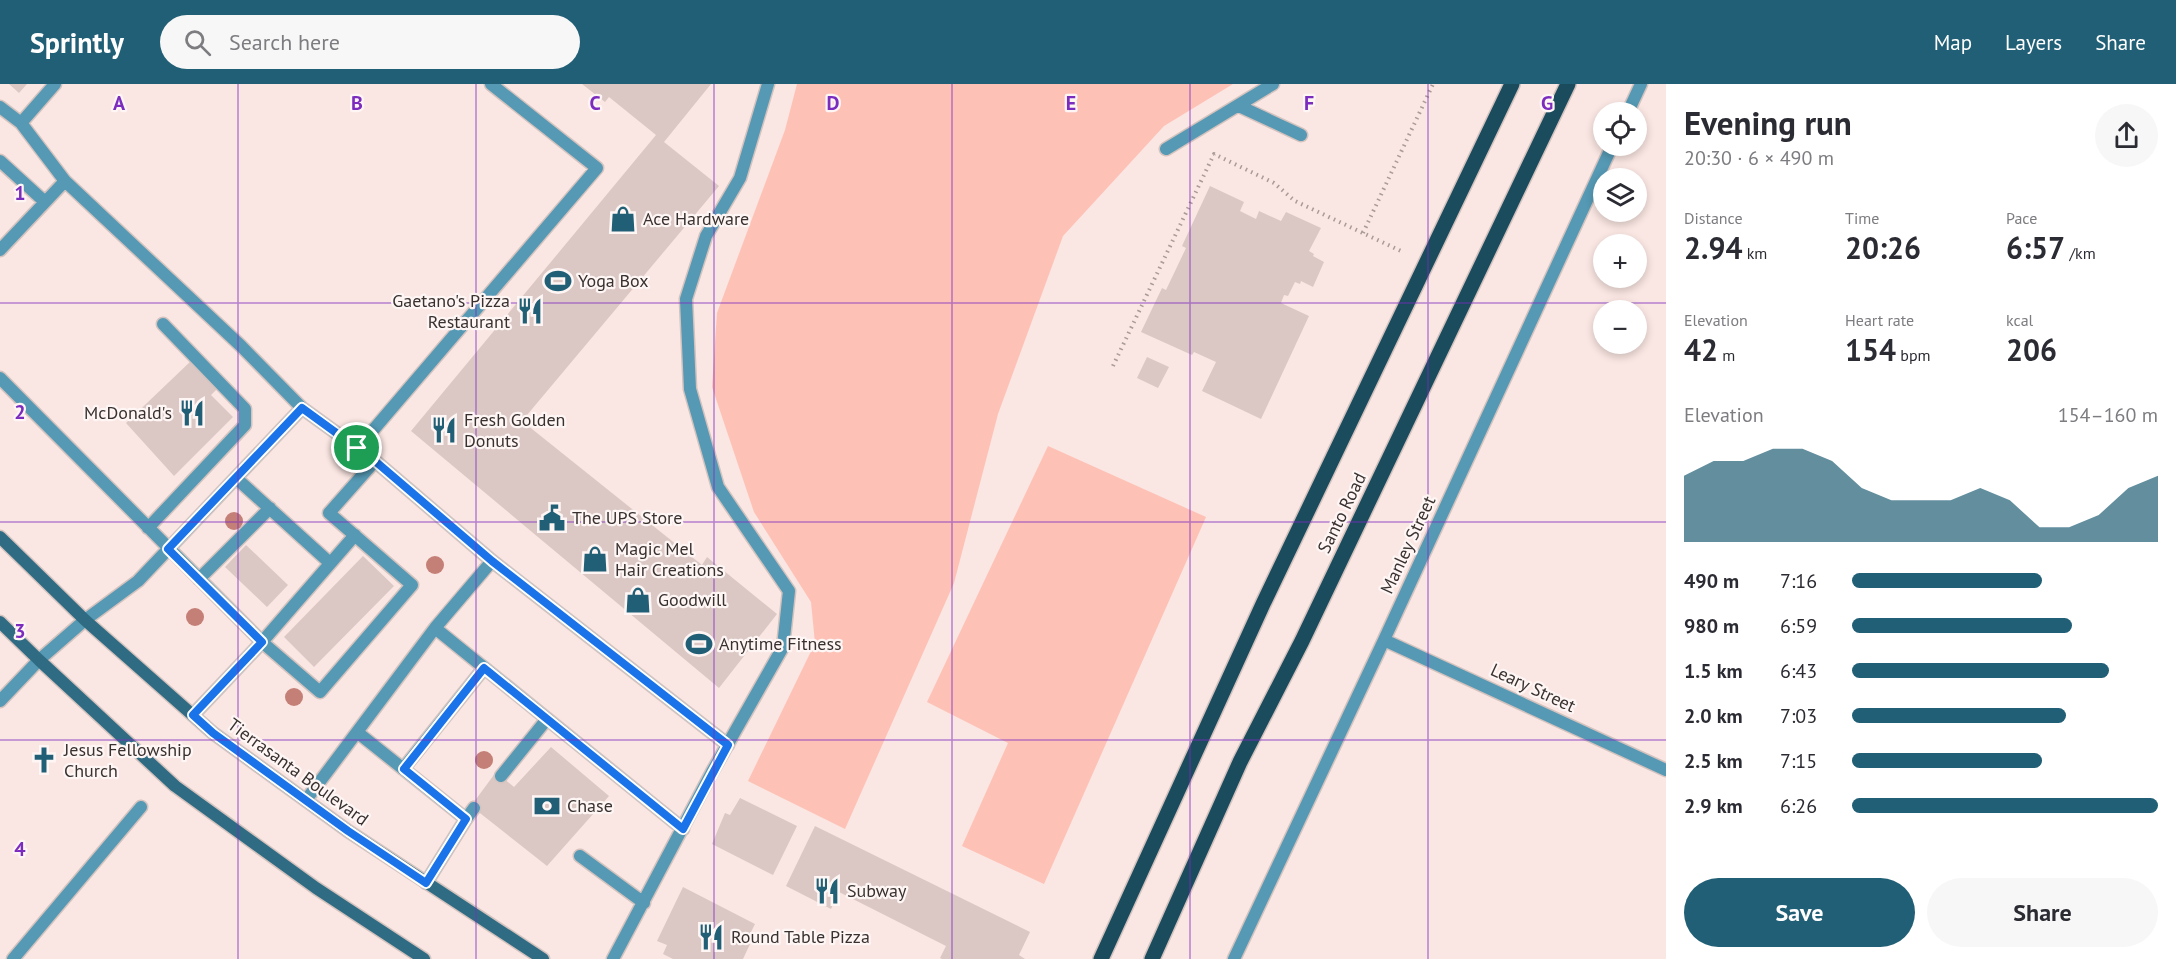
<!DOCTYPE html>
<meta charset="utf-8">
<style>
body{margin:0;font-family:"PT Sans",sans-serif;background:#f7f7f7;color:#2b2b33;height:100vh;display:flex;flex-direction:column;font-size:22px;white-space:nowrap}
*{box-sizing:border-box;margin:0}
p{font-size:20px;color:#7c7c81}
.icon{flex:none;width:33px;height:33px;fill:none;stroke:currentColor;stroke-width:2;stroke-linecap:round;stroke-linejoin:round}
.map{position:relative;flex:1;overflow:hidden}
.details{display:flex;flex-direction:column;background:#fff;width:510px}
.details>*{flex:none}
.controls{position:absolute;left:1593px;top:18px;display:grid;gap:12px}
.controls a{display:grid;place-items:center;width:54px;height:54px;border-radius:50%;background:#fff;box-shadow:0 3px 9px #0003;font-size:30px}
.pin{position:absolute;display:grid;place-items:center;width:51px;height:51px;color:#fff;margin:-26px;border:3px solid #fff;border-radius:50%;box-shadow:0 2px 6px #0007}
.round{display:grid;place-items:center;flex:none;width:63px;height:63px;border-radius:32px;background:#f7f7f7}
.head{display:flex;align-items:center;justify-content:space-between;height:102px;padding:0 18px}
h1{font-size:33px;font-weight:600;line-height:45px}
.stats{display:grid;grid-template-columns:repeat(3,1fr);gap:9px;height:102px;padding:6px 18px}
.stats div{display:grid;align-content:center}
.stats b{font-size:30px;font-weight:600}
.stats small{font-size:16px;font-weight:400}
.stats p{font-size:16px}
.chart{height:168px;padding:12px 18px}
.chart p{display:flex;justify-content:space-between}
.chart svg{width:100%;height:108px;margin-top:6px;fill:#205f75;opacity:.7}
.button{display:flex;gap:12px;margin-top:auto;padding:12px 18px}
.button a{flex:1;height:69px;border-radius:36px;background:#205f75;color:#fff;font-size:24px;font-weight:600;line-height:69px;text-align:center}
.button a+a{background:#f7f7f7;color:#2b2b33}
ul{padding:0 18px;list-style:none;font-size:20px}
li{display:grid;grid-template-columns:96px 72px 1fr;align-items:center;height:45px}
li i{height:15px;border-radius:8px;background:#205f75}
header{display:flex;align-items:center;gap:36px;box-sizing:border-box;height:84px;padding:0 30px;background:#205f75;color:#fff}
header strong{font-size:28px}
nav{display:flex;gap:33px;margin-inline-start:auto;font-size:21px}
.search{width:420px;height:54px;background:#f7f7f7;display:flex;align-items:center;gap:15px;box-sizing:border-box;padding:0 21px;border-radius:33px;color:#7c7c81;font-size:22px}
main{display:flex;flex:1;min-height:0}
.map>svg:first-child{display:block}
.green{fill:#fec1b6}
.building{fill:#dbc8c4}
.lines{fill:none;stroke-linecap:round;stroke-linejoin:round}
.lane-casing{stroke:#d3c2be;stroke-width:15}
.street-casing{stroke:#d3c2be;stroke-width:15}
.secondary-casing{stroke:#d3c2be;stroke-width:15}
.primary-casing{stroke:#d3c2be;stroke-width:18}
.path{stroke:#a99b98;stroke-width:4;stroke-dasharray:1.5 4.5;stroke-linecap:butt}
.lane{stroke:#5599b4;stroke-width:12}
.street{stroke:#5599b4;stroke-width:12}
.secondary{stroke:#2f6c83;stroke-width:12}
.primary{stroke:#1a4c5e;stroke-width:15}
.tree{fill:#c47f76}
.route-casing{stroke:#fff;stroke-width:12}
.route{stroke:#1a73e8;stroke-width:8}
.grid{fill:none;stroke:#7b2cbf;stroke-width:1.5;stroke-opacity:0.55}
.labels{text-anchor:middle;stroke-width:4.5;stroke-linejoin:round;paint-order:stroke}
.poi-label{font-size:18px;fill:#383130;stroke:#fef6f5;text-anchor:start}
.street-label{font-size:18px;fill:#383130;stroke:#fef6f5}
.grid-label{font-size:20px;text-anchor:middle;font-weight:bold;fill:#7b2cbf;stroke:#fef6f5;stroke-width:4.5;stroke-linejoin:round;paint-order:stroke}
</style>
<header>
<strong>Sprintly</strong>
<div class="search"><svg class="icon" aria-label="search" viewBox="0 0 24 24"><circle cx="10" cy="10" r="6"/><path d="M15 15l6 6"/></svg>Search here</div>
<nav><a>Map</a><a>Layers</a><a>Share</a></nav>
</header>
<main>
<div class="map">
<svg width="1666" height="875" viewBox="0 0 1666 875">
<rect width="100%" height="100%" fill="#fae6e2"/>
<!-- green -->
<path class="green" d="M797,0h436l-69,42 -101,110 -65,178 -44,169 -109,246 -97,-48 67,-138 -4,-41 -57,-90 -42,-125 5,-74 68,-183z
M1048,362l158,71 -162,367 -82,-38 46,-103 -81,-41z"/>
<!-- building -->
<path class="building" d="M9,0h18l-8,9z
M582,0h129l-47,58 55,44 -197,235 180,144 5,-8 70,57 -58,74 -308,-257 245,-296 -47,-38 -4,5z
M1210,102l34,16 -4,9 16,8 3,-8 22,10 5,-9 35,16 -12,23 5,3 -1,2 11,6 -11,25 -12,-6 -1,3 -5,-2 -7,14 -4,-1 -3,8 28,13 -48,103 -59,-28 14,-29 -22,-10 -2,3 -51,-23 21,-44 4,2 20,-42 -4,-2z
M1147,273l22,10 -11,21 -21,-10z
M192,276l26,28 -7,7 22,22 -59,59 -48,-53z
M246,461l42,40 -21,22 -42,-40z
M363,472l31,30 -80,81 -30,-30z
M551,663l58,49 -62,70 -76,-60 25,-34 18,15z
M740,714l57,28 -24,49 -61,-31 13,-31 5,2z
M815,742l215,106 -11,23 6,4h-83l-2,-1 6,-12 -107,-54 -8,17 -45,-23z
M683,803l72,37 -9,18 4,2 -7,15h-70l-10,-5 4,-9 -10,-4z"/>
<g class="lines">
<!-- lane casing -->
<g class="lane-casing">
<path id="lane" d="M1239,22l62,29
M0,23l21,16 44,58 176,165 61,62 73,53 117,100 236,184
M21,39l34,-39
M1166,65l107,-65
M0,77l45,41
M0,166l65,-69
M0,294l262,264 -69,73
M357,365l240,-281 -106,-84
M236,394l94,85
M148,444l97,-103v-16l-82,-85
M355,451l-93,107 58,50 92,-107 -83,-72 46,-52
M199,495l71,-71
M85,536l53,-39 164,-173
M435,544l248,201
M357,648l109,87
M403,685l81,-101
M501,692l46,-57
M306,716l129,-172 57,-67
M580,772l64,47
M426,799l40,-64 8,-11
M13,875l128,-152
M613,875l99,-187 71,-125 6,-56 -71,-104 -28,-98 -4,-90 20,-63 34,-58 28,-94"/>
</g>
<!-- street casing -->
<g class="street-casing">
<path id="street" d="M1628,28l13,-28
M1384,556l282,130
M0,617l39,-41 46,-40
M1234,875l150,-319 228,-494"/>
</g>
<!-- secondary casing -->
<g class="secondary-casing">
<path id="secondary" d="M0,453l85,83 128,113 135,98 195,128
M0,538l39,38 136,126 141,102 108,71"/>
</g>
<!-- primary casing -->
<g class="primary-casing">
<path id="primary" d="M1101,875l162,-355 249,-520
M1152,875l88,-197 62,-121 266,-557"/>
</g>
<!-- path -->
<path class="path" d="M1363,149l70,-149
M1113,282l101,-212 60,29 21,18 106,50"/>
<!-- lane -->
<use href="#lane" class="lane"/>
<!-- street -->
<use href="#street" class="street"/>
<!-- secondary -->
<use href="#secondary" class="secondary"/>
<!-- primary -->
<use href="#primary" class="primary"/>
</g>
<!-- trees -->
<g class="tree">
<circle cx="234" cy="437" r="9"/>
<circle cx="435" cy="481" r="9"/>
<circle cx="195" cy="533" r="9"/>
<circle cx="294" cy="613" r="9"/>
<circle cx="484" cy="676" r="9"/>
</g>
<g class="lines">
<!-- route casing -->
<g class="route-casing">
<path id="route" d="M302,324l73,53 117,100 236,184 -45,84 -199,-161 -80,101 62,50 -40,64 -78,-52 -135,-98 -20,-18 69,-73 -94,-93z"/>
</g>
<!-- route -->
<use href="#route" class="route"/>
</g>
<!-- grid -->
<path class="grid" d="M238,0v875M476,0v875M714,0v875M952,0v875M1190,0v875M1428,0v875M0,219h1666M0,438h1666M0,656h1666"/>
<!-- icons -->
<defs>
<g id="shop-bare" transform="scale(2.07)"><path d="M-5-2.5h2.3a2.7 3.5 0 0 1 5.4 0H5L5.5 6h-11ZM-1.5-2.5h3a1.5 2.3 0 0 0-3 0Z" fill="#205f75" stroke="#fef6f5" stroke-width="2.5" paint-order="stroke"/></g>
<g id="stadium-bare" transform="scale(2.07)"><path d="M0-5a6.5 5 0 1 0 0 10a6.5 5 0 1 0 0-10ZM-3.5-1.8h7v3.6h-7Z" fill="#205f75" stroke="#fef6f5" stroke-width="2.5" paint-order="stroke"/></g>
<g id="restaurant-bare" transform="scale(2.07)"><path d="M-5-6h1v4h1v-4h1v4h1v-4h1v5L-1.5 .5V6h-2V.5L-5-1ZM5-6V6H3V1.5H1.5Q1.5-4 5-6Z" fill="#205f75" stroke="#fef6f5" stroke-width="2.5" paint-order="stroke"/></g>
<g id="civic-bare" transform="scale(2.07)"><path d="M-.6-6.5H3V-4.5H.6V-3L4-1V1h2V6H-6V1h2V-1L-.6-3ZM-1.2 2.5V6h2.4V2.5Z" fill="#205f75" stroke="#fef6f5" stroke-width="2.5" paint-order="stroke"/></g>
<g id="church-bare" transform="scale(2.07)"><path d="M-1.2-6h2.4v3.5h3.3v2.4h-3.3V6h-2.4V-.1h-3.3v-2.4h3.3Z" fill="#205f75" stroke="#fef6f5" stroke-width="2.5" paint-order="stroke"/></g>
<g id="bank-bare" transform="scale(2.07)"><path d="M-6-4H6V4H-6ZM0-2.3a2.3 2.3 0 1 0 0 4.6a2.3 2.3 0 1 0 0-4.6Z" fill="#205f75" stroke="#fef6f5" stroke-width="2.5" paint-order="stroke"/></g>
</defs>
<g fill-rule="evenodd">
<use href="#shop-bare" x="623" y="135"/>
<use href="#stadium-bare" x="558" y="197"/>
<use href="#restaurant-bare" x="530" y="227"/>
<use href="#restaurant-bare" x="192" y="329"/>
<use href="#restaurant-bare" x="444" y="346"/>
<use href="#civic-bare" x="552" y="434"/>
<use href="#shop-bare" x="595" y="475"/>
<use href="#shop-bare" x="638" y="516"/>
<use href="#stadium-bare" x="699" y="560"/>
<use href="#church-bare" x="44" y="676"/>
<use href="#bank-bare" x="547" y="722"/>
<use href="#restaurant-bare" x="827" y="807"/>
<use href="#restaurant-bare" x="711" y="853"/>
</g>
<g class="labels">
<!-- poi labels -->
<g class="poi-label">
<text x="643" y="141">Ace Hardware</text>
<text x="578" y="203">Yoga Box</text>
<text x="510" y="223" text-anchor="end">Gaetano's Pizza<tspan x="510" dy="21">Restaurant</tspan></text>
<text x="172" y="335" text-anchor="end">McDonald's</text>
<text x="464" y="342">Fresh Golden<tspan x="464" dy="21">Donuts</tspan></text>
<text x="572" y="440">The UPS Store</text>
<text x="615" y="471">Magic Mel<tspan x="615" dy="21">Hair Creations</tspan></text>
<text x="658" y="522">Goodwill</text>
<text x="719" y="566">Anytime Fitness</text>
<text x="64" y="672">Jesus Fellowship<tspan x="64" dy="21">Church</tspan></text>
<text x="567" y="728">Chase</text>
<text x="847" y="813">Subway</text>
<text x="731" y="859">Round Table Pizza</text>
</g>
<!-- street labels -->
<g class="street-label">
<text transform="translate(1342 429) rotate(-64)" y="6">Santo Road</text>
<text transform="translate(1408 461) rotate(-65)" y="6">Manley Street</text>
<text transform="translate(1533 604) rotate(25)" y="6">Leary Street</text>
<text transform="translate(298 688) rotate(36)" y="6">Tierrasanta Boulevard</text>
</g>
</g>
<g class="grid-label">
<text x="119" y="26">A</text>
<text x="357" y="26">B</text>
<text x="595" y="26">C</text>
<text x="833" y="26">D</text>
<text x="1071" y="26">E</text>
<text x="1309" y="26">F</text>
<text x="1547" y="26">G</text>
<text x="20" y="116">1</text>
<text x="20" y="335">2</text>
<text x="20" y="554">3</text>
<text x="20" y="772">4</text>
</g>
</svg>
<div class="controls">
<a><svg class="icon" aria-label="locate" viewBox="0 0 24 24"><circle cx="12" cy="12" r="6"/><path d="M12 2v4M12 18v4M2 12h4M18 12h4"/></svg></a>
<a><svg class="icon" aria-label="layers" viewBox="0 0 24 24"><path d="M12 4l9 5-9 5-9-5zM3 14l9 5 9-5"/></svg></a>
<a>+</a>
<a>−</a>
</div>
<div class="pin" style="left:357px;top:364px;background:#1e9e55"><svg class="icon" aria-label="arrive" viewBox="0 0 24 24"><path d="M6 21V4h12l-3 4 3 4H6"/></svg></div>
</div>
<section class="details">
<div class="head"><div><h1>Evening run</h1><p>20:30 · 6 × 490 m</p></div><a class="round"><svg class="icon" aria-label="share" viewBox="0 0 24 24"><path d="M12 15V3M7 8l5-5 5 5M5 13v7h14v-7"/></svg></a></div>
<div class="stats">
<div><p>Distance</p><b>2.94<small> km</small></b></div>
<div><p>Time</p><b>20:26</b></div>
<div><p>Pace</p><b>6:57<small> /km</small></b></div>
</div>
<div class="stats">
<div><p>Elevation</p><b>42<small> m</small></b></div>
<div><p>Heart rate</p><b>154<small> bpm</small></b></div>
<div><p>kcal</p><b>206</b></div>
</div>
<div class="chart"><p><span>Elevation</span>154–160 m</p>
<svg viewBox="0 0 160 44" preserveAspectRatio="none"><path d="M0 44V17L10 11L20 11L30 6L40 6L50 11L60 22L70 27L80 27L90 27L100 22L110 27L120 38L130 38L140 33L150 22L160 17V44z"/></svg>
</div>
<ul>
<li><b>490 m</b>7:16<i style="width:62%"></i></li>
<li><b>980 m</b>6:59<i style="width:72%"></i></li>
<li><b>1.5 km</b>6:43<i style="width:84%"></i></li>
<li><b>2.0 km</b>7:03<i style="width:70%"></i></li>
<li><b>2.5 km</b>7:15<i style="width:62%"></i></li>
<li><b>2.9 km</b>6:26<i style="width:100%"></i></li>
</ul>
<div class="button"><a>Save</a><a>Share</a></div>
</section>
</main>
